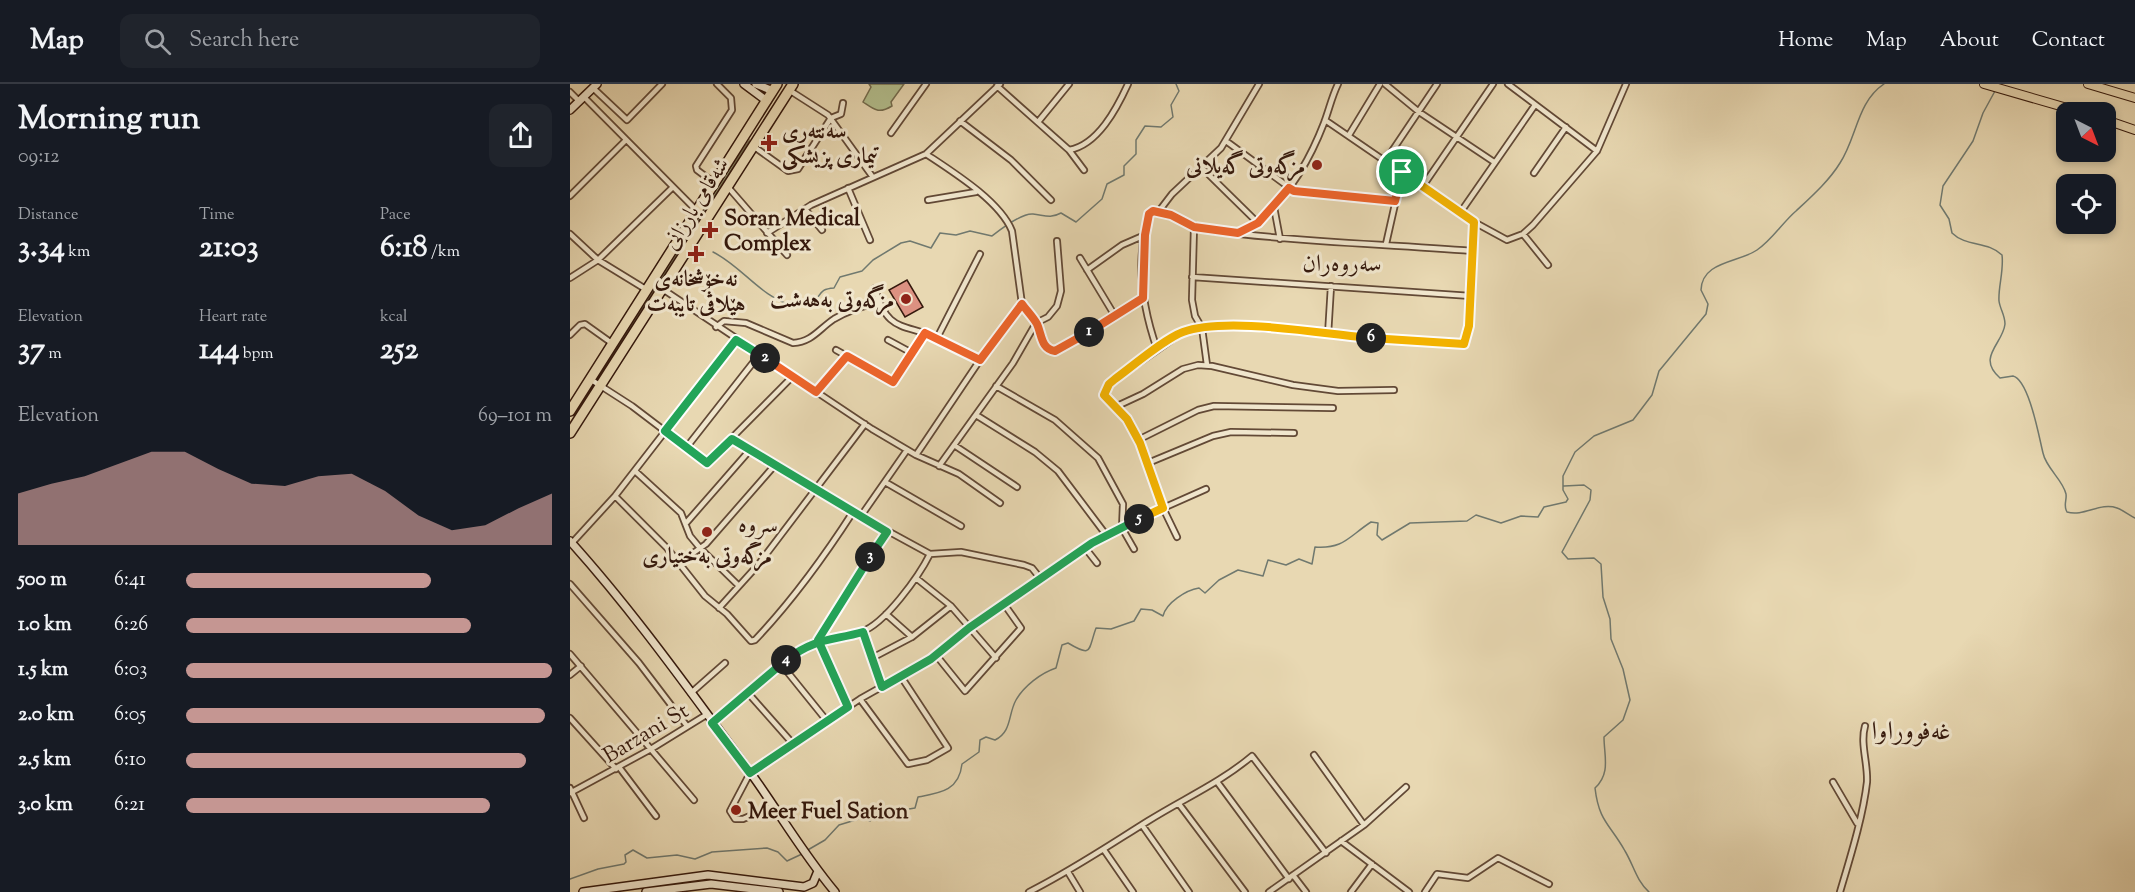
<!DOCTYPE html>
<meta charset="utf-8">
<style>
body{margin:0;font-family:"Sorts Mill Goudy",Amiri,serif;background:#20242c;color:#f1f3f6;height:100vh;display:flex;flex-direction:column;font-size:22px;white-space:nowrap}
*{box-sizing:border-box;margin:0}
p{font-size:20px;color:#9ea1a6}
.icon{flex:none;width:33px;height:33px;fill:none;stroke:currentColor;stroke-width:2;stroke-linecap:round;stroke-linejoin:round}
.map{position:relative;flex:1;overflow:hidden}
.side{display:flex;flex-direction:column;background:#171b24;width:570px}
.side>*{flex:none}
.needle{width:39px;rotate:138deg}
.buttons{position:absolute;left:1486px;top:18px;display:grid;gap:12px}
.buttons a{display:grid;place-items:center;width:60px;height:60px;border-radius:12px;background:#171b24;box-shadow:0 3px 9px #0003;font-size:30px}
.pin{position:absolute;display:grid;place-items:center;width:51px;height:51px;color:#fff;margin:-26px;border:3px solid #fff;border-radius:50%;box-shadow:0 2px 6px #0007}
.km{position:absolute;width:30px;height:30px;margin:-15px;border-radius:50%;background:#222;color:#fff;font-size:16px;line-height:30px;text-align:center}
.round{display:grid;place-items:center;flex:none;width:63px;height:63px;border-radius:12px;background:#20242c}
.overview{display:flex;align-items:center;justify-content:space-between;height:102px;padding:0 18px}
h1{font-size:33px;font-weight:800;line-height:45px}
.stats{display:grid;grid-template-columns:repeat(3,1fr);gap:9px;height:102px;padding:6px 18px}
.stats div{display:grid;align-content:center}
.stats b{font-size:30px;font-weight:800}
.stats small{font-size:16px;font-weight:400}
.stats p{font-size:16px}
.chart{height:168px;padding:12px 18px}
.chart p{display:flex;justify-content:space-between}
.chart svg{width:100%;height:108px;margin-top:6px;fill:#c59692;opacity:.7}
ul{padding:0 18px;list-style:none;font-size:20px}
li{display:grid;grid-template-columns:96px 72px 1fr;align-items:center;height:45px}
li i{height:15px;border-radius:8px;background:#c59692}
header{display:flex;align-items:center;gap:36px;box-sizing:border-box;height:84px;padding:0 30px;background:#171b24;border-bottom:2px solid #363941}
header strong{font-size:28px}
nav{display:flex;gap:33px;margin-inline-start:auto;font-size:21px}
.search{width:420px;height:54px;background:#20242c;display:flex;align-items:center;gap:15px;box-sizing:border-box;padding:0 21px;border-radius:12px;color:#9ea1a6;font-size:22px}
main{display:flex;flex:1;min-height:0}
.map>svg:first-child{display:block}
.green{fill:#b3bf8e;stroke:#746c4e;stroke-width:1.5}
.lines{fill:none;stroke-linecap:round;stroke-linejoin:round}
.stream{stroke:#70796f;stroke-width:1.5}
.building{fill:#dc9181;stroke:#35190d;stroke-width:1.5}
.street-casing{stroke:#624936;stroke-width:8}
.secondary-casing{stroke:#35190d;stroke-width:10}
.primary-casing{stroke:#35190d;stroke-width:10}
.highway-casing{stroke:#35190d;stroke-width:12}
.street{stroke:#f0e6cd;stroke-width:4.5}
.secondary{stroke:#f0e6cd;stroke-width:7}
.primary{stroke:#e8d8b2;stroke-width:8}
.highway{stroke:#e8d8b2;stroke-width:9}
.split-1-casing{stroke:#fff;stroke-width:12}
.split-2-casing{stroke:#fff;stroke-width:12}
.split-3-casing{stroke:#fff;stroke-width:12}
.split-4-casing{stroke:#fff;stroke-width:12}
.split-5-casing{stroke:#fff;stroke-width:12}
.split-6-casing{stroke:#fff;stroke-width:12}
.split-7-casing{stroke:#fff;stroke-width:12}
.split-1{stroke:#f0652b;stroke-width:8}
.split-2{stroke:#f0652b;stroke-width:8}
.split-3{stroke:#22a559;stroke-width:8}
.split-4{stroke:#22a559;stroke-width:8}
.split-5{stroke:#22a559;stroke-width:8}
.split-6{stroke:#f5b400;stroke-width:8}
.split-7{stroke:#f5b400;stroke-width:8}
.poi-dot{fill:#8f2418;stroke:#f0e6cd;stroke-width:2}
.labels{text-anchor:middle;stroke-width:6;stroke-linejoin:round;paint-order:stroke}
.poi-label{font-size:22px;font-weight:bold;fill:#35190d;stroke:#f0e6cd;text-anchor:start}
.street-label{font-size:22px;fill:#35190d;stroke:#f0e6cd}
.neighbourhood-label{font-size:24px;fill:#35190d;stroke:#f0e6cd}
.quarter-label{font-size:26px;fill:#35190d;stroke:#f0e6cd}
</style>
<header>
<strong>Map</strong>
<div class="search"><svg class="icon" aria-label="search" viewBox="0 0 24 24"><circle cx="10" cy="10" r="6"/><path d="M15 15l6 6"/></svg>Search here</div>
<nav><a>Home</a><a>Map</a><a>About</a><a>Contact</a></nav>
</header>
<main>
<section class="side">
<div class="overview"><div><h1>Morning run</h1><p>09:12</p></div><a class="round"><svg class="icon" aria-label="share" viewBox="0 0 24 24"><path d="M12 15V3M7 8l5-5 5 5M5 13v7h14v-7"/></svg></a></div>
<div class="stats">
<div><p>Distance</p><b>3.34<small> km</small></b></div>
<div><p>Time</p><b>21:03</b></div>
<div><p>Pace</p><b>6:18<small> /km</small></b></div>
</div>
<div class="stats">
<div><p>Elevation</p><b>37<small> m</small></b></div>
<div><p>Heart rate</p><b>144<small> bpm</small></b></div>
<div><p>kcal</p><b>252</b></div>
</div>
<div class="chart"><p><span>Elevation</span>69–101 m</p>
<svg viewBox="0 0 160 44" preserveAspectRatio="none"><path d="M0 44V23L10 19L20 16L30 11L40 6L50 6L60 13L70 19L80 20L90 16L100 15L110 22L120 32L130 38L140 36L150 29L160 23V44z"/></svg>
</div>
<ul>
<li><b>500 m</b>6:41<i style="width:67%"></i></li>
<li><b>1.0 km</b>6:26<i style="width:78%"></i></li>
<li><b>1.5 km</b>6:03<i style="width:100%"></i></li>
<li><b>2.0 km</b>6:05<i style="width:98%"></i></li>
<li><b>2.5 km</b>6:10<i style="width:93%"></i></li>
<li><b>3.0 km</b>6:21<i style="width:83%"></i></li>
</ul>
</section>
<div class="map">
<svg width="1565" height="808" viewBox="0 0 1565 808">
<rect width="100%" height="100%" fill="#e8d8b2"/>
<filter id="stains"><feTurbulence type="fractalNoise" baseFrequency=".00333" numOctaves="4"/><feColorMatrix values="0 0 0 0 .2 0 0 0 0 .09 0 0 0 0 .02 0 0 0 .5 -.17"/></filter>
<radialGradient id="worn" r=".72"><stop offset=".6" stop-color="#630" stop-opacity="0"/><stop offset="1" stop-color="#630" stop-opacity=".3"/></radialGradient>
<!-- green -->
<path class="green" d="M299,0h35l-13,18 1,4c-13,8 -17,4 -29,-4l8,-15z
M179,57v1l-153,239 105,-172z"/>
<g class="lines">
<!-- stream -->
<path class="stream" d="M1425,7l-12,22 -10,28 -30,45 -3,19 9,14 3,14c14,14 36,8 50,22 2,16 -4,32 -3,46 1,8 6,14 6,23 -2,20 -29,33 -5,54l13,-2c16,4 26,61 30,77 3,15 20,27 23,41 1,7 -3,11 1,18 17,5 33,-10 50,-4 6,2 12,7 18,10
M143,168c30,15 47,45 81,54l11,-5 9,1c8,-9 6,-13 20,-14l6,-11 22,-6 11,-11 28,-17 9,-2 21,7 9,-15 16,2 14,-4 22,5c9,-7 29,-23 41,-22 11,1 17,5 28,-1l15,9 26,-23 5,-15 17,-9v-9l12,-12v-14l9,-14 16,1 12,-10 -2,-12 8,-14 -3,-7
M994,402l20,-1 7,5 -1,10 -28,52 6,7 26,-1 7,6 2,33 7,22 1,20 12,30 7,31 -7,20 -19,17c0,19 7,36 -9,51 4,34 15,36 30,63 9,15 11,29 24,41
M236,767l19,-11 14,-15 23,-7 8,3 11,-12 10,3 24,-4 3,-11c22,-4 41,-6 44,-33l17,-12 1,-12 6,-3 9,3c17,-8 13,-26 21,-40 8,-14 25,-27 40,-32l6,-23 6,-2c25,15 20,7 28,-15l15,1 23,-8 7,-12 11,1 11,6c3,-13 23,-26 36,-28l6,5 14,-13 19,-10 25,6 5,-16 18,5 13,-6 13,5 3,-17c29,2 33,-10 56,-25l7,1 -1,12 5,5 28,-17 57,-2 9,-6 25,8 20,-7 17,1 6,-10 22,-5 2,-3 -5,-9v-14l12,-24 19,-16 39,-16 19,-25 7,-24 47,-57 2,-10 -7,-14c1,-29 37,-27 56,-40 15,-10 25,-27 39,-39 15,-14 33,-30 44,-48 17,-26 17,-61 44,-79
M0,795l28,-10 26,-5 2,-2 -1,-7 8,-5 14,8 30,-3 18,4 17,-7 55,-4 11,4 9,9 15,-7"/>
</g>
<!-- building -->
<path class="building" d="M337,196l16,27 -18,10 -16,-27z"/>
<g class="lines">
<!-- street casing -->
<g class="street-casing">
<path id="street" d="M815,0l34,28 75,50
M938,0l89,67
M427,2l72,64c29,-5 48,-42 59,-66
M23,4l34,32 35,-36
M219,6l39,25 44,61
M0,8l9,9
M14,13l111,112
M755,36l149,102 33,18 16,-6 10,-9 64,-74 29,-67
M390,37l51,39 40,40
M468,38l31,-38
M321,49l35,-49
M779,51l31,-51
M656,57l68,50 101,10
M183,62l35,25 10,-2 33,-51 10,-4 2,-11
M499,66l15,20
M356,70c27,18 74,47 86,77l10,73 14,19 8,21 5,6 6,1 24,-13 64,-40
M816,76l51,-76
M631,83l57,56
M964,89l32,-46
M143,98l-16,-12 -1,-4 36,-56 -1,-12 -14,-14
M853,102l70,-102
M158,103l59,68
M278,104l22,52
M0,112l55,-55
M358,116l48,-8
M704,123l6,32
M235,125l17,21
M589,127l13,-17 49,-46 38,-64
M890,129l75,-108
M624,143l-2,73 3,16 7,12 5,37
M197,149l44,-28 115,-51 74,-70
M668,149c42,-22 69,-66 86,-110 5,-13 8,-27 14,-39
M0,150l28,26 49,30
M953,150l25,31
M816,160l16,-71
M510,174l35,58
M517,186l35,-25 23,-10
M622,193l279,19
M0,194l28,-18 75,-73
M305,204c12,45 28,35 62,50 15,6 29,14 43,22
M94,206l208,139 44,26 43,19 41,29
M146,243l8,-6 22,2 47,20c19,-1 26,-14 41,-24 15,-9 28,-13 45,-17
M0,251l10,-10 5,-1 28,20
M758,251l3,-49
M367,254l43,-84
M318,256l24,13
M587,265c-15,-43 -22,-90 -8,-135l4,-3c16,-1 40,17 60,20 86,11 173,13 259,20
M266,266l57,32 32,-49
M20,295l42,27 75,57 86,-87
M426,302l59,34 43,38 25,46 -1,24 12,21
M246,308l31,-36
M545,323l28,-13 40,-25 15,-4 14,1 81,19 45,6 56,-1
M406,331l59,37 23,19 49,65
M162,355l121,73 77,42 31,-2 63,13 8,3 8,10
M568,356l60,-30 16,-4 119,2
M384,361l63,42
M116,364l73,-93
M346,371l64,-95 42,-56
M578,379l65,-27 18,-4 63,1
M369,382l74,-103 23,-40 12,-6 9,-11 4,-15 -4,-50
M65,387l46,42 9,23 10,12 39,38
M315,398l76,44
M45,412l52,52 38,48 22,18 24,27 4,-1c37,-39 69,-83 98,-128
M291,432l46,-66
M117,438l63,-72
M607,453l-14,-29 -23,-65 -13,-24 -23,-24 5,-11 74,-52 39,-7 242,19 5,-18 5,-104
M2,459l43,-47 121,-156
M109,479l27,-19 69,-79
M527,479l-11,-14 1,-3 56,-29 63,-28
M346,494l35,28 45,52
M0,500l69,79 48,63
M149,524l39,-43 107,-141
M316,530l26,23
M293,548l19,55
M0,570l124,146
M366,571l29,36 56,-63 -17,-24
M302,574l40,-21 39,-31
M211,580l46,57
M0,591l11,-9
M121,609l34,-30
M178,609l46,52
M290,615l48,65 19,-4 21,-12 -48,-73
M278,623l-30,-67 69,-108
M0,634l46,51
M142,639c33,-25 60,-57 96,-78 15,-9 36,-7 53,-13 24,-8 58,-56 69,-78
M744,671l50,70
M49,683l37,49
M1263,698l24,41
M648,699l71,96
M0,704l14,30
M0,709l81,-44 55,-34
M609,720l66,88
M203,722l-30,13h-8l-5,-8 20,-38 110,-74 71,-40 38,-31 118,-82
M572,741l47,67
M771,757l68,51
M534,766l29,42
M498,788l12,20
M723,791l13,17
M459,808c42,-21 79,-46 119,-71 35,-22 72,-38 104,-65l74,97
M699,808l95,-67 42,-38
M781,808l21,-28
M855,808l12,-18 31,4 30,-20 51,26
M1270,808c10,-34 23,-75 27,-110 1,-19 -7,-38 -2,-56"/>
</g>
<!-- secondary casing -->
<g class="secondary-casing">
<path id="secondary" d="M174,0l23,17
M186,0l17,7
M0,26l27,-26
M0,457c65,72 122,153 180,231 29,40 53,82 85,120
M13,808l125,-17 96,12 9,-4 5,-12
M76,808l65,-8 68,8"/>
</g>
<!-- primary casing -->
<g class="primary-casing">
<path id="primary" d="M1414,0l97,28
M1518,0l47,14
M1536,36l29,10"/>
</g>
<!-- highway casing -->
<g class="highway-casing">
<path id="highway" d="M0,327l207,-327
M0,349l223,-349"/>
</g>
<!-- street -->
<use href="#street" class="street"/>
<!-- secondary -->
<use href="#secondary" class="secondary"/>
<!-- primary -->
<use href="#primary" class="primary"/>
<!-- highway -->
<use href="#highway" class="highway"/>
</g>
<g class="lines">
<!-- split-1 casing -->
<g class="split-1-casing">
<path id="split-1" d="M519,248l54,-34 2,-63 4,-21 4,-3 18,4 23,12 44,6 20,-10 31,-35 5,3 101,10 7,-29"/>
</g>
<!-- split-2 casing -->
<g class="split-2-casing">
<path id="split-2" d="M195,274l51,34 31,-36 46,26 32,-49 55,27 42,-56c5,7 11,13 15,20 5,11 4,25 18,27l34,-19"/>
</g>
<!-- split-3 casing -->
<g class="split-3-casing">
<path id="split-3" d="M195,274l-29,-18 -71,91 42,32 25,-24 155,93 -17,25"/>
</g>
<!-- split-4 casing -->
<g class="split-4-casing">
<path id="split-4" d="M216,576l-74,63 38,50 98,-66 -30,-67 52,-83"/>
</g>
<!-- split-5 casing -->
<g class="split-5-casing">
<path id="split-5" d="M216,576c29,-22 44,-19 77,-28l19,55 49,-28 38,-31 123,-85 47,-24"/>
</g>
<!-- split-6 casing -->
<g class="split-6-casing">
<path id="split-6" d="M569,435l24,-11 -23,-65 -13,-24 -23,-24 5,-11 6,-5c18,-13 49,-40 68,-47 43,-16 140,2 188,6"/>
</g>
<!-- split-7 casing -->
<g class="split-7-casing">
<path id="split-7" d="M801,254l93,6 5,-18 5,-104 -72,-50"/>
</g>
<!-- split-1 -->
<use href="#split-1" class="split-1"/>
<!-- split-2 -->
<use href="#split-2" class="split-2"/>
<!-- split-3 -->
<use href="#split-3" class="split-3"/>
<!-- split-4 -->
<use href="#split-4" class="split-4"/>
<!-- split-5 -->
<use href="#split-5" class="split-5"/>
<!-- split-6 -->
<use href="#split-6" class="split-6"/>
<!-- split-7 -->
<use href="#split-7" class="split-7"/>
</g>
<!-- markers -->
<g class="poi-dot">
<path d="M196 50h6v6h6v6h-6v6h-6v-6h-6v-6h6z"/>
<circle cx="747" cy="81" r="6"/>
<path d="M137 137h6v6h6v6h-6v6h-6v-6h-6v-6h6z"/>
<path d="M123 161h6v6h6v6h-6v6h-6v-6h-6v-6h6z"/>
<circle cx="336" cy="215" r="6"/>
<circle cx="137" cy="448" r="6"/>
<circle cx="166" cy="726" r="6"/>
</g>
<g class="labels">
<!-- poi labels -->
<g class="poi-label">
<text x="212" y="54">سەنتەری<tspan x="212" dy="25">تیماری پزیشکی</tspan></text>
<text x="735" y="89" text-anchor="end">مزگەوتی گەیلانی</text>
<text x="154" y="141">Soran Medical<tspan x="154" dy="25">Complex</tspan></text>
<text x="126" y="202" text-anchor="middle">نەخۆشخانەی<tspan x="126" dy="25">هێلاڤی تایبەت</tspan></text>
<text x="324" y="223" text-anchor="end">مزگەوتی بەهەشت</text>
<text x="137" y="479" text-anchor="middle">مزگەوتی بەختیاری</text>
<text x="178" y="734">Meer Fuel Sation</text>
</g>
<!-- street labels -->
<g class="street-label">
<text transform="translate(125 119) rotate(-58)" y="8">شەقامی بارزانی</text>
<text transform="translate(75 648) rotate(-31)" y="8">Barzani St</text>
</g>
<!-- neighbourhood labels -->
<g class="neighbourhood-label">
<text x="772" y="187">سەروەران</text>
<text x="188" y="448">سروە</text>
</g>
<!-- quarter labels -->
<g class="quarter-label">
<text x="1341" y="655">غەفووراوا</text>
</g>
</g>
<rect width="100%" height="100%" filter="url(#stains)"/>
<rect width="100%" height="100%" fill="url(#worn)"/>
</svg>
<div class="buttons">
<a><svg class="needle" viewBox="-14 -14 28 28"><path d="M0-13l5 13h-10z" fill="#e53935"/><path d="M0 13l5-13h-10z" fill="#9ea1a6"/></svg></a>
<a><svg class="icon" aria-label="locate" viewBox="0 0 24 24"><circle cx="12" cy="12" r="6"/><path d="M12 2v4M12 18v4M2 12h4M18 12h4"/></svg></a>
</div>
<div class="pin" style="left:832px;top:88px;background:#1e9e55"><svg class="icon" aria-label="arrive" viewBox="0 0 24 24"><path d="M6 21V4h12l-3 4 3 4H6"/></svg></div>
<b class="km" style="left:519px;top:248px">1</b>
<b class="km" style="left:195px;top:274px">2</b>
<b class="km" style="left:300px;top:473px">3</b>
<b class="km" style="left:216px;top:576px">4</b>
<b class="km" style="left:569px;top:435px">5</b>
<b class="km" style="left:801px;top:254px">6</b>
</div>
</main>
